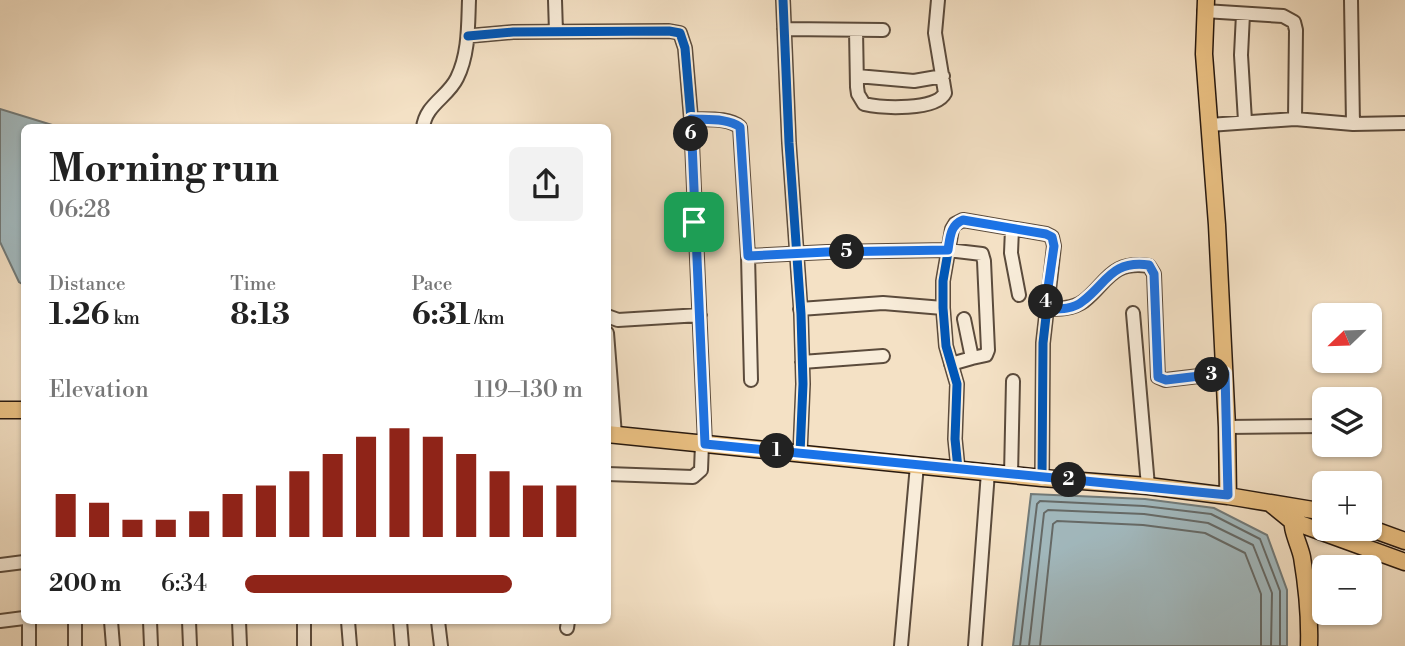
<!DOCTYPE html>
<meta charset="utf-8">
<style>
body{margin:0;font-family:"Libre Bodoni",serif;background:#f2f2f2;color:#222;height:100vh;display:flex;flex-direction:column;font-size:26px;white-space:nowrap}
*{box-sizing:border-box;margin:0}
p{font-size:23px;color:#767676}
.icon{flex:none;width:38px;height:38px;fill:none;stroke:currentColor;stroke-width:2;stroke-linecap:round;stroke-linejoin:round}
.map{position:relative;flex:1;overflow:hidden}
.details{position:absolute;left:21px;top:124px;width:590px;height:500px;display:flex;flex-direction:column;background:#fff;border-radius:10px;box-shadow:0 2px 5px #0004}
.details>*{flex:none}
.needle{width:46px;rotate:247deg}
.tools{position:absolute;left:1312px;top:303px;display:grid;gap:14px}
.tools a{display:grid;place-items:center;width:70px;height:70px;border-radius:10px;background:#fff;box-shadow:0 2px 5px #0004;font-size:35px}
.pin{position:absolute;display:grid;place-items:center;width:60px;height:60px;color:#fff;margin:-30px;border-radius:14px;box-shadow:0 4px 10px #0006}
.km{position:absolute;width:35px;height:35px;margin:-18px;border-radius:50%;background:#222;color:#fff;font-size:19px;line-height:35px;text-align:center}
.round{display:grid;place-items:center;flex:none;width:74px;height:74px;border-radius:10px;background:#f2f2f2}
.head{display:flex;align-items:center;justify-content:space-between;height:119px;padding:0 28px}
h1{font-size:38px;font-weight:700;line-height:52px}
.metrics{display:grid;grid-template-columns:repeat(3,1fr);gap:10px;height:119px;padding:7px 28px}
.metrics div{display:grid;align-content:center}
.metrics b{font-size:30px;font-weight:700}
.metrics small{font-size:19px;font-weight:400}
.metrics p{font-size:19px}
.chart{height:196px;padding:14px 28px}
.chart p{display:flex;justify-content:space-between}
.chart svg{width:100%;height:126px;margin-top:7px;stroke:#8f2418;stroke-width:6}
ul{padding:0 28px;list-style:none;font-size:23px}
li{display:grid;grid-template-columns:112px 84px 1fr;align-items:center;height:52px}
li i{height:18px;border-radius:9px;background:#8f2418}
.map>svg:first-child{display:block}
.water{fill:#a2bac0;stroke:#717a79;stroke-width:2}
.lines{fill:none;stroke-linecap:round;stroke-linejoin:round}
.shore{stroke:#656a68;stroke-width:2}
.minor-casing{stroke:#5b4b3c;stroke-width:16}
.major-casing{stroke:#28190f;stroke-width:19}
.minor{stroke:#f8ecd9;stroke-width:12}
.major{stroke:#eac082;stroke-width:16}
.cycleway-casing{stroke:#f8ecd9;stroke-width:13}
.cycleway{stroke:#0057b8;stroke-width:9}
.route-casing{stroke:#fff;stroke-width:14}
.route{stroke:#1a73e8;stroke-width:9}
</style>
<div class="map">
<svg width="1405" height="646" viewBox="0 0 1405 646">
<rect width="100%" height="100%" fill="#f4e1c5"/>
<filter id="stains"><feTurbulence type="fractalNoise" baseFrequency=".00286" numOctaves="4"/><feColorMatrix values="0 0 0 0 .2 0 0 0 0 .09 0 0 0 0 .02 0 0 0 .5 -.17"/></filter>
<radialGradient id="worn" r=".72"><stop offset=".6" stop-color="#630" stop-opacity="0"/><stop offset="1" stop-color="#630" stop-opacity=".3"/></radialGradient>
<!-- water -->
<path class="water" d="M0,109l62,19h-38v157l-5,-3 -19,-40z
M1031,494l114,5 69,9 53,27 20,55v56h-274z"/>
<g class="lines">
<!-- shore -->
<path class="shore" d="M1020,646l17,-142 3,-3 104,5 67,8 49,25 20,52v55
M1029,646l15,-133 4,-3 96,4 64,9 45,22 19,48 -1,53
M1040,646l13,-122 4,-3 86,4 62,8 40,20 16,41v52"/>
<!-- minor casing -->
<g class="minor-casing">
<path id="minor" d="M555,0l1,32
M783,0l6,143 12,171 2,70 -3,70
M1351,0l2,124
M1204,11l79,5 11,6 2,8 -1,89
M1243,14l-2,41 4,66
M784,29l99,1
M856,30l1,57 1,7 6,10c18,4 72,7 81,-11l-10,-60 3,-33
M468,36l45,-4 156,-1 11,2 5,15 6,71 14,325
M857,76l57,5 29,-5
M691,119c16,1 36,-2 49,8l8,129 3,124
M1209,125l86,-6 58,5 52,-1
M423,128c2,-23 25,-31 34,-50 12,-24 11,-53 12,-78
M1012,229l-1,24 8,42
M748,256l79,-4 121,-2 34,4 2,7 4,89 -2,5 -14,3
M800,309l83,-6 60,5
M1045,309c13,0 28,0 39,-8 23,-18 27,-41 65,-35l5,8 4,103 7,3 60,-7
M1133,313l15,173
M607,316l11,4 82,-5
M607,333l8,102
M802,362l81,-6
M951,364l21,-6 -8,-39
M1227,427l98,-1
M958,469l-3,-30 2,-55 -11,-38 -3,-38v-27l9,-52 3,-5 8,-4 83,14 6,3 2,9 -11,97 -1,135
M607,474l86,3 8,-7 1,-26
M1011,475l2,-94
M0,565l24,-3
M0,621l24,-3
M29,621v25
M75,621v25
M111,621l2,25
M150,621l1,25
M189,621l1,25
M239,621l1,25
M304,621v25
M348,621l2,25
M400,621l2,25
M438,621l3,25
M567,628l1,-7
M901,646l16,-181
M975,646l13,-174"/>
</g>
<!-- major casing -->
<g class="major-casing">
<path id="major" d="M1206,0l-2,54 13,171 10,202 1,69
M0,410h24
M607,434l435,44 106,8 80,10 97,16
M1271,504l21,17 113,41
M1293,514c-3,15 6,29 9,43 5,30 8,59 7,89
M1369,528l36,13"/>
</g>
<!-- minor -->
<use href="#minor" class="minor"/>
<!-- major -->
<use href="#major" class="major"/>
<!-- cycleway casing -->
<g class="cycleway-casing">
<path id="cycleway" d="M783,0l6,143 12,171 2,70 -3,70
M468,36l45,-4 156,-1 11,2 5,15 6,71 14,325
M958,469l-3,-30 2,-55 -11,-38 -3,-38v-27l9,-52 3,-5 8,-4 83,14 6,3 2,9 -11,97 -1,135"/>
</g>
<!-- cycleway -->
<use href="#cycleway" class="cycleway"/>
</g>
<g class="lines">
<!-- route casing -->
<g class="route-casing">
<path id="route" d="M691,119c16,1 37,-1 49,8l8,129 79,-4 121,-2c2,-12 2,-25 15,-30l83,14 6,3 2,9 -9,63c13,0 28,1 38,-8 24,-18 28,-41 66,-36l5,9 4,103 8,3 59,-7 3,122 -523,-51z"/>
</g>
<!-- route -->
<use href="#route" class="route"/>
</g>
<rect width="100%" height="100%" filter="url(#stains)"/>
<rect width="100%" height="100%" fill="url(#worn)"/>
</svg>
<div class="tools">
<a><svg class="needle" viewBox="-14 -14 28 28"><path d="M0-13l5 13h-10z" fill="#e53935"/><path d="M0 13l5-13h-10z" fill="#767676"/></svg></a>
<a><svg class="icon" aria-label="layers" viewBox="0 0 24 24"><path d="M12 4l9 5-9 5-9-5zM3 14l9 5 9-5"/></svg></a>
<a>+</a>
<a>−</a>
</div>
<div class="pin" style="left:694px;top:222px;background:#1e9e55"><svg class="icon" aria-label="arrive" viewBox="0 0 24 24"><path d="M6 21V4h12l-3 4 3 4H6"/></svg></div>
<b class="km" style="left:777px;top:451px">1</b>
<b class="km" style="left:1069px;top:480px">2</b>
<b class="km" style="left:1212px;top:375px">3</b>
<b class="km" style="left:1046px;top:302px">4</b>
<b class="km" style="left:847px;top:252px">5</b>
<b class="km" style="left:691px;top:134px">6</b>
<section class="details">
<div class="head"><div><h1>Morning run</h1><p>06:28</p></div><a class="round"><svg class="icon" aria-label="share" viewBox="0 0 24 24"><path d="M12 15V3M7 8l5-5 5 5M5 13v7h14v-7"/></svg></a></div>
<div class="metrics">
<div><p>Distance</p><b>1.26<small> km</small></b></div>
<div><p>Time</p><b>8:13</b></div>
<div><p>Pace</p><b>6:31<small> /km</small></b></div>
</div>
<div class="chart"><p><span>Elevation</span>119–130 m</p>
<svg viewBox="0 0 160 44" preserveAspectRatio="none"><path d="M5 44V29M15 44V32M25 44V38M35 44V38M45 44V35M55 44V29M65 44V26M75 44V21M85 44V15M95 44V9M105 44V6M115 44V9M125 44V15M135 44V21M145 44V26M155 44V26"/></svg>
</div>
<ul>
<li><b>200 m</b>6:34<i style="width:79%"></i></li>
</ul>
</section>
</div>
